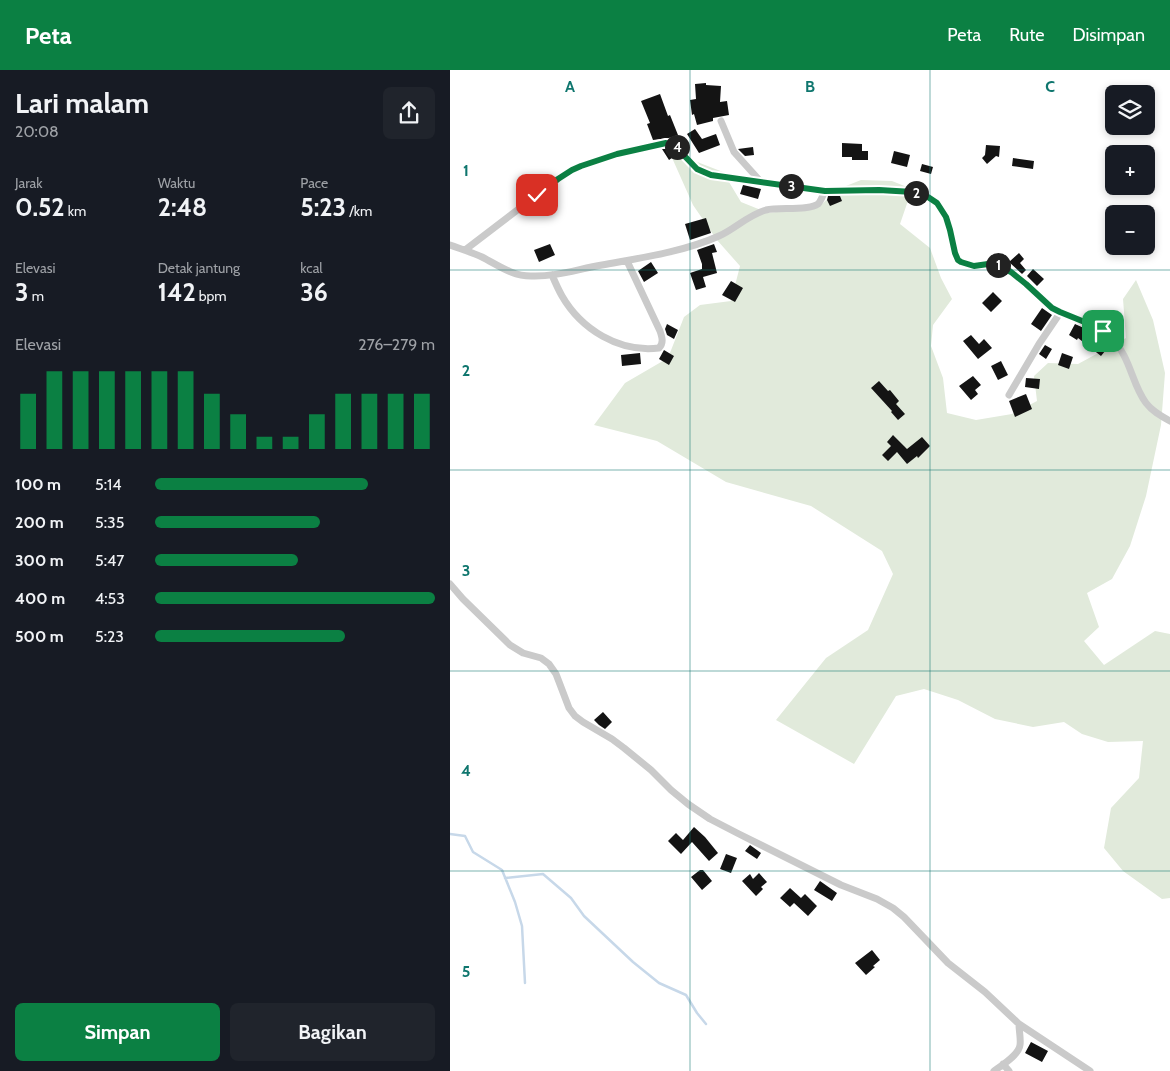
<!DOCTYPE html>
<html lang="id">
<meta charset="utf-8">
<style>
body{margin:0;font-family:Cabin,sans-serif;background:#20242c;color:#f1f3f6;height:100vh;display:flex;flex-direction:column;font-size:19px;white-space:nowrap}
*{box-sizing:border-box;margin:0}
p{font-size:16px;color:#9ea1a6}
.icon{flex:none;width:28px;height:28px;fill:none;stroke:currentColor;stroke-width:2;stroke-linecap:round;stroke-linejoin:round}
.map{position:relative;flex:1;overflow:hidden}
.sheet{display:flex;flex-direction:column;background:#171b24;width:450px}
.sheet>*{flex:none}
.controls{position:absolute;left:655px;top:15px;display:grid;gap:10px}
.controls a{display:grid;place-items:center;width:50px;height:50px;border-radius:8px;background:#171b24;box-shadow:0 2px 8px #0003;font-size:25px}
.pin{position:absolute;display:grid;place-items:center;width:42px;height:42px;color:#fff;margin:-21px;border-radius:10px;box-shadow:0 2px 8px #0006}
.km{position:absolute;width:25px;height:25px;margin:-12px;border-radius:50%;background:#222;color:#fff;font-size:14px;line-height:25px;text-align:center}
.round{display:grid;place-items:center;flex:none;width:52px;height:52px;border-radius:8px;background:#20242c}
.headline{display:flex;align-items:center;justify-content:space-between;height:85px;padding:0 15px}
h1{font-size:28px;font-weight:700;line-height:38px}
.figures{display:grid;grid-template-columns:repeat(3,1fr);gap:8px;height:85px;padding:5px 15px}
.figures div{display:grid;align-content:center}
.figures b{font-size:25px;font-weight:700}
.figures small{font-size:14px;font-weight:400}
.figures p{font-size:14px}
.chart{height:140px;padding:10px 15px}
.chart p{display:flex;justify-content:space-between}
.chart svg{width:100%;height:90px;margin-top:5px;stroke:#0b8043;stroke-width:6}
.primary-button{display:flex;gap:10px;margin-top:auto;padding:10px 15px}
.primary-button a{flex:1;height:58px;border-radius:8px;background:#0b8043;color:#fff;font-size:20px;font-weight:700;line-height:58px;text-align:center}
.primary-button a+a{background:#20242c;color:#f1f3f6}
ul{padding:0 15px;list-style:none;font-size:16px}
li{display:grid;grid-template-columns:80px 60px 1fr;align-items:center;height:38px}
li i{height:12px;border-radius:6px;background:#0b8043}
header{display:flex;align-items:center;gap:30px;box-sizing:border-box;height:70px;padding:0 25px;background:#0b8043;color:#fff}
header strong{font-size:24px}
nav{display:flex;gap:28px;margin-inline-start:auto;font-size:18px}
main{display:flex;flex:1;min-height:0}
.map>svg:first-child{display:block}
.green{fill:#e1eadb}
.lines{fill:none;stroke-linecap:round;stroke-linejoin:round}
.stream{stroke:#c7d8e9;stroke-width:2.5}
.building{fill:#141414}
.street{stroke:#cacaca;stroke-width:7}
.route-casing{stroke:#fff;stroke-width:10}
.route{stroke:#0b8043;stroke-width:6}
.grid{fill:none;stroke:#0f766e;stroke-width:1;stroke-opacity:0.55}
.grid-label{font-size:16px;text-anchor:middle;font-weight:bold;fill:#0f766e;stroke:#fff;stroke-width:5;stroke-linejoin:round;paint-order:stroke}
</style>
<header>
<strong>Peta</strong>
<nav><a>Peta</a><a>Rute</a><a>Disimpan</a></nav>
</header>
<main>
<section class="sheet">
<div class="headline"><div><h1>Lari malam</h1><p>20:08</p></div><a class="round"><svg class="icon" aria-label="share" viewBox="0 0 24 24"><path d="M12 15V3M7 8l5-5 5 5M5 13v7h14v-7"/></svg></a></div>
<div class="figures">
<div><p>Jarak</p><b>0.52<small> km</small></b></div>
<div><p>Waktu</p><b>2:48</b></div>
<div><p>Pace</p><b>5:23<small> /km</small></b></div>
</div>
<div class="figures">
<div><p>Elevasi</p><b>3<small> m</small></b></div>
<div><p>Detak jantung</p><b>142<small> bpm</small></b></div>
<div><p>kcal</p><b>36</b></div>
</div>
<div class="chart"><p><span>Elevasi</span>276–279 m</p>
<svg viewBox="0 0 160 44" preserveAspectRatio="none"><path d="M5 44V17M15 44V6M25 44V6M35 44V6M45 44V6M55 44V6M65 44V6M75 44V17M85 44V27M95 44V38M105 44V38M115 44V27M125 44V17M135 44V17M145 44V17M155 44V17"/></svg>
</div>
<ul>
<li><b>100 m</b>5:14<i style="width:76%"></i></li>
<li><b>200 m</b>5:35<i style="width:59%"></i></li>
<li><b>300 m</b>5:47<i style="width:51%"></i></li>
<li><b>400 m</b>4:53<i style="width:100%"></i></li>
<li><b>500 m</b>5:23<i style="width:68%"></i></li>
</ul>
<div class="primary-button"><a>Simpan</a><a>Bagikan</a></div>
</section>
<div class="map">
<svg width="720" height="1001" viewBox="0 0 720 1001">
<rect width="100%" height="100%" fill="#fff"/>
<!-- green -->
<path class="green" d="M219,81l54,21 18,30 27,11 50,-6 23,-19 20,-8 31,1 20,8 -12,35 30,24 11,30 11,21 -19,26 -2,21 12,32 4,35 29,7 36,-6 25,-13 -3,-25 14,-13 30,1 48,-26 -3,-39 13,-19 17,40 12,53 -4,52 -15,71 -16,50 -18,33 -25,14 12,34 -15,14 20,24 51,-34 15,3v264l-8,1 -39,-28 -19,-23 7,-40 28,-30 4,-37 -35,1 -26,-8 -18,-12 -31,5 -38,-8 -37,-19 -34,-11 -28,7 -42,68 -78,-44 50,-62 42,-28 25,-56 -11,-23 -71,-45 -85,-24 -69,-41 -63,-16 31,-42 43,-25 16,-41 16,-12 31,-4 9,-35 -23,-26 -24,-35z"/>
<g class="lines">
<!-- stream -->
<path class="stream" d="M0,764l15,2 8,16 29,18 13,32 7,24 3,57
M55,808l38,-4 28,24 13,18 49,46 26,21 27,12 11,18 9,11"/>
</g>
<!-- building -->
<path class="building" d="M256,13v2l15,1 -1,16 7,-1 2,14 -16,3v3l-16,4 -3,-11 -2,1 -2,-15 6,-1 -1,-15z
M210,24l8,22 2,-1 8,20 -9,3 -16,2 -6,-16 3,-1 -9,-22z
M245,59l7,10 14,-5 4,11 -21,8 -12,-19z
M392,73l20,1v7h6v9h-16v-3h-10z
M536,75l14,1 -1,11 -3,-1 -9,8 -5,-6 3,-3z
M303,77l1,8 -9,1 -7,-7z
M212,79h6l8,6 -7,5z
M444,81l16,4 -3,12 -16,-4z
M563,88l21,3 -1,8 -21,-3z
M472,94l11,3 -2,7 -11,-3z
M293,115l18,4 -3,10 -18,-5z
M378,126h12l2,5 -12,5 -3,-6z
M256,148l5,15 -21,7 -5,-16z
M100,174l5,11 -16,7 -5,-12z
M264,174l3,8 -5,1 5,20 -14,4 3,10 -10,3 -6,-17 12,-4v-5l-5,-14z
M569,183l5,6 -4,4 6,7 -4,4 -13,-12z
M201,192l7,11 -14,9 -6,-11z
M583,199l11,10 -7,7 -10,-10z
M281,211l12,7 -8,14 -13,-7z
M543,222l9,9 -11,11 -9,-9z
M592,238l10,7 -11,16 -10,-7z
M217,254l11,6 -4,9 -7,-4 -2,-6z
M625,254l20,9 15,12 -9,11 -23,-18 -1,2 -8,-5z
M521,265l8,9 5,-5 8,9 -14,11 -15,-18z
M595,275l7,4 -6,10 -7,-5z
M214,280l10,6 -5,9 -10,-6z
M190,283l1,11 -19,2 -1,-11z
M612,283l11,4 -4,12 -11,-4z
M551,291l7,14 -10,5 -7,-14z
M523,306l8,9 -6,5 3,4 -7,6 -12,-14z
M576,308l14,1 -1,10 -14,-2z
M429,311l9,10 2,-1 9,11 -3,3 9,10 -7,6 -7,-8 1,-1 -21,-23z
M576,324l6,15 -17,8 -6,-16z
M443,365l14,14 15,-12 8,9 -12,12 -1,-2 -10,8 -10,-12 -9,9 -6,-6 9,-9 -4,-4z
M153,642l9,10 -7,7 -6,-4 -5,-5z
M244,757l11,10 13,16 -9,8 -17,-19 -11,12 -13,-13 8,-8 7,7z
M300,775l11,8 -4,6 -12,-8z
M276,784l11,4 -6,15 -11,-4z
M250,800h3l9,11 -10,9 -11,-13z
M309,803l8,9 -6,5 2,2 -7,7 -14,-15 8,-7 3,5z
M370,811l17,12 -5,8 -18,-11z
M340,818l11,10 4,-4 12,12 -9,10 -14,-13 -4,4 -10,-9z
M422,880l8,10 -7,6 2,1 -9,8 -11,-12z
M581,972l17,9 -6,11 -17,-9z"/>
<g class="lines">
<!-- street -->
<path class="street" d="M271,51l13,31 27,30
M0,175c11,4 21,7 32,12 16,8 30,19 49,19 24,1 47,-7 71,-11 38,-7 81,-13 117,-29 16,-7 29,-21 47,-26 13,-3 43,1 52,-6 3,-3 5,-9 7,-13 26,-1 87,-6 108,9 9,7 14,18 17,29 2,11 2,28 13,34 12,7 24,-3 37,3 22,10 35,32 56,44 18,11 39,12 54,27 21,19 21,46 36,66 6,8 15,13 24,18
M15,180l72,-55 35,-25 21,-8 24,-8 38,-9 14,-2 9,6 19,20 8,4 12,3 108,15
M102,205c3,7 6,14 10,21 19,33 57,57 97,52 5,-5 3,-11 1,-17l-33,-70
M559,325l30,-51 21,-31
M0,514l13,15 47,46 13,8 18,5 8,6 7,10 13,34 6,8 8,6 29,17 12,9 27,22 20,20 17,14 22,15 29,15 102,51 36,14 16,9 11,9 44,46 37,29 34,32 71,47
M553,994l6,7
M544,1001c8,-6 25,-16 26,-26 1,-6 -1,-14 -1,-21"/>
</g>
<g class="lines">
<!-- route casing -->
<g class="route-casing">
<path id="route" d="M87,125l21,-16 14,-9 9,-4 36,-12 49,-11 9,3 22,23 14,6 114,16 54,-1 34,2 15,5 9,6 9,14 4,13 5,23 3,7 3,2 13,4 14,-2 12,2 11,6 15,12 26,24 8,4 32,13 11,6"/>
</g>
<!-- route -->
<use href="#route" class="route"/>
</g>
<!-- grid -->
<path class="grid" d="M240,0v1001M480,0v1001M0,200h720M0,400h720M0,601h720M0,801h720"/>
<g class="grid-label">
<text x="120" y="22">A</text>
<text x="360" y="22">B</text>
<text x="600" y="22">C</text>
<text x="16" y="106">1</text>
<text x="16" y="306">2</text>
<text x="16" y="506">3</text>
<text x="16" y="706">4</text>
<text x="16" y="907">5</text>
</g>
</svg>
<div class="controls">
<a><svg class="icon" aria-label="layers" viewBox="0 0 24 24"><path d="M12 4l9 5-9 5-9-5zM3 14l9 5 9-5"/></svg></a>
<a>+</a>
<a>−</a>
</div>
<div class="pin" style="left:653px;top:261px;background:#1e9e55"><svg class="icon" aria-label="arrive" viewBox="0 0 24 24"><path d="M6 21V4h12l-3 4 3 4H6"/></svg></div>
<div class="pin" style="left:87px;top:125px;background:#d93025"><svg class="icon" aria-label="check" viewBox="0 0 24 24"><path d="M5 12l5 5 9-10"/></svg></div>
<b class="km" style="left:548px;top:195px">1</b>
<b class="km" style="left:466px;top:123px">2</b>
<b class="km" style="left:341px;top:116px">3</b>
<b class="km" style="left:227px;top:77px">4</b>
</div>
</main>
